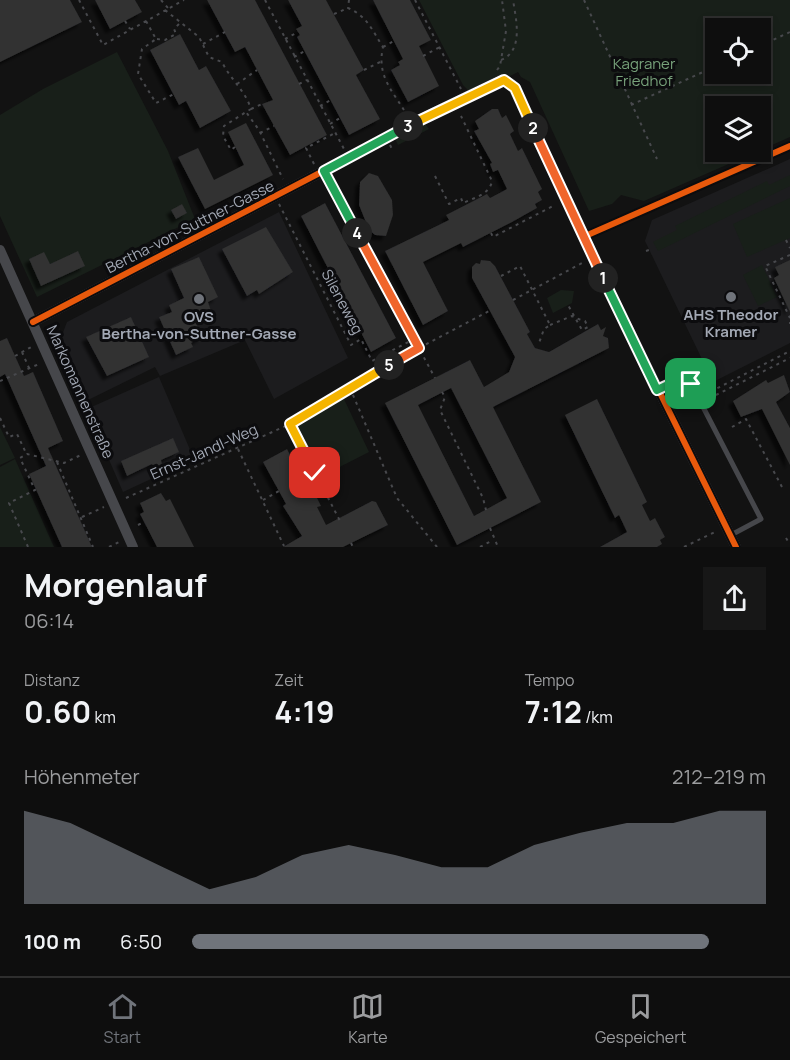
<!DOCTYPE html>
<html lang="de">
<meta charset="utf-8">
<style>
body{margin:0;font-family:Manrope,sans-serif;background:#171717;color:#f1f3f6;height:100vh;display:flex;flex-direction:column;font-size:22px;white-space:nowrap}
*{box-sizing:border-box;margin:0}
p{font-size:20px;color:#9b9c9e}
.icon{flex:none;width:33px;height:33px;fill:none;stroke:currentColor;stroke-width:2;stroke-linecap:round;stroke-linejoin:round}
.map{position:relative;height:547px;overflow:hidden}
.details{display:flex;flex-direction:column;background:#0e0e0e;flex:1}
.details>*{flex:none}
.buttons{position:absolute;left:705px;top:18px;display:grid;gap:12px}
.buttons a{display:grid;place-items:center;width:66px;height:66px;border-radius:0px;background:#0e0e0e;box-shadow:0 3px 9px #0003,0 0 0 2px #2e2e2e;font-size:30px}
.pin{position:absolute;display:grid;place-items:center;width:51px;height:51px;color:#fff;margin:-26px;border-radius:12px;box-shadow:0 3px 9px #0006}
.km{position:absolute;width:30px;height:30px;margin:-15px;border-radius:50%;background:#222;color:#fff;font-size:16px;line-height:30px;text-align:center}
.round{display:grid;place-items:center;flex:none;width:63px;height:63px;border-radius:0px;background:#171717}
.summary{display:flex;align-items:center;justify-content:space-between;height:102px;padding:0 24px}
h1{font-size:33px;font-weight:700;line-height:45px}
.metrics{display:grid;grid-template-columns:repeat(3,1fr);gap:9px;height:102px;padding:6px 24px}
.metrics div{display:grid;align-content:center}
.metrics b{font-size:30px;font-weight:700}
.metrics small{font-size:16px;font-weight:400}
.metrics p{font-size:16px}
.chart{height:168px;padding:12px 24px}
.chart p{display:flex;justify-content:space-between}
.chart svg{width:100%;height:108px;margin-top:6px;fill:#70747b;opacity:.7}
ul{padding:0 24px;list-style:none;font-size:20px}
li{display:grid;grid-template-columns:96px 72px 1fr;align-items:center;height:45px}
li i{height:15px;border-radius:8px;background:#70747b}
.dock{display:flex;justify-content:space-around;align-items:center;height:84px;border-top:2px solid #2e2e2e;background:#0e0e0e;font-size:16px;color:#9b9c9e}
.dock a{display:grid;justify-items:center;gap:3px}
.dock .active{color:#70747b}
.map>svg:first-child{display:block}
.built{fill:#1c1c1e}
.green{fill:#181f19;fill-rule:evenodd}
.building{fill:#303031;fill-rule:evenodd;filter:url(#shadow)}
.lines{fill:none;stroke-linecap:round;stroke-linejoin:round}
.path{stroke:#48494d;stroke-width:2;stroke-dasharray:3 4.5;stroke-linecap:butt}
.service{stroke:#46474b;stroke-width:5}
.minor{stroke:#46474b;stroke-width:10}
.cycleway-casing{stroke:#0c0c0e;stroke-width:10}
.cycleway{stroke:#e8590c;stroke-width:6}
.split-1-casing{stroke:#fff;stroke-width:12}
.split-2-casing{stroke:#fff;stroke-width:12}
.split-3-casing{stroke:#fff;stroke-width:12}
.split-4-casing{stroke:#fff;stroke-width:12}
.split-5-casing{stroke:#fff;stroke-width:12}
.split-6-casing{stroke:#fff;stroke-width:12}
.split-1{stroke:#22a559;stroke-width:8}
.split-2{stroke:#f0652b;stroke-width:8}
.split-3{stroke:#f5b400;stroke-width:8}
.split-4{stroke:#22a559;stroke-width:8}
.split-5{stroke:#f0652b;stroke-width:8}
.split-6{stroke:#f5b400;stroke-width:8}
.poi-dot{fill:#70747b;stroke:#0c0c0e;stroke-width:2}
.labels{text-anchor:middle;stroke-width:6;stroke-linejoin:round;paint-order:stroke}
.park-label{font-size:15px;fill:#77a17a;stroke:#0c0c0e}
.street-label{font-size:15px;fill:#a2a8b4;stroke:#0c0c0e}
.poi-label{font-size:15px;font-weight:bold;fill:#a2a8b4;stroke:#0c0c0e}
</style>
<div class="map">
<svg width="790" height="547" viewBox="0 0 790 547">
<defs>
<filter id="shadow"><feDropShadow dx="-4.5" dy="4.5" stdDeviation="1.5" flood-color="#0009"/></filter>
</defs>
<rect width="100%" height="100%" fill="#121212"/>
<!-- built -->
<path class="built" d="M790,159v184l-77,39 -68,-141 7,-21z
M279,212l69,146 -74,41 -29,-59 -85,36 -5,-9 -71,35 -25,-59 8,-21z
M159,377l35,82 -71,33 -36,-83z"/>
<!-- green -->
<path class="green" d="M419,0h371v137l-29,13 -1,-44h-44v46h40l-112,49 -23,-6 -9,9 -23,7 -59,-129 -9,-5 -3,-5 -45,23 -10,-10zM716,28h44v46h-44z
M117,52l51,99 27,68 -158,78 -37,-81v-101l43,-26z
M423,121l6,8 -31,16 -4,-9z
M790,175v11l-132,65 -5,-9 24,-12 -2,-4 92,-45 2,4z
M790,198v40l-43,19 -14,-33z
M762,265l15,32 -19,9 -15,-31z
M561,290l13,1 -2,12 -19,10 -6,-15z
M343,397l26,55 -47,24 -25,-50z
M0,427l15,31 -15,7z
M15,459l39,88h-54v-80z"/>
<!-- building -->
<path class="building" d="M0,0h70l12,22 -82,40z
M95,0h40l7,12 -32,17z
M207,0h48l72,135 -37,20 -28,-51 11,-4 -28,-53 -10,5z
M288,0h38l38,70 -8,5 24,44 -31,16 -52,-98 3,-2 -4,-6 6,-3z
M373,0h37l21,40 -12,6 20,40 -31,16 -17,-32 9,-5 -2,-3 5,-3z
M180,34l19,36 7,-4 25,45 -31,17 -14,-27 -7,4 -29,-55z
M492,109h6l4,9 4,-3 8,16 -4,3 8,17 4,-3 20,41 -4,3 4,8 -7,4 2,4 -25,14 -49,25 -2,-4 -38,19 25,49 -25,14 -38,-74 64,-31 -3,-5 41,-21 3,4 17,-9 -9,-19 -5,2 -3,-8 2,-1 -18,-32 5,-2 -4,-8z
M246,123l27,52 -68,34 -27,-52 20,-9 16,32 30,-15 -16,-33z
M369,173l9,3 14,24 1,15 -7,21 -11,-1 -6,-5 -10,-25 1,-23z
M325,203l71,135 -25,14 -70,-136z
M182,204l5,9 -11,6 -5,-9z
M266,227l27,45 -34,22 -2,-4 -10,6 -25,-47z
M78,251l7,15 -44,20 -12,-27 15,-7 6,12z
M199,257l19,40 -10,5 3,9 -17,7 8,19 -11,6 2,4 -17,8 -17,-38 13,-5 -3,-7 15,-7 -13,-29z
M481,260l9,1 5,5 35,66 -3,2 8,14 14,4 49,-28 3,6 5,-3 -3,9 5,2 1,10 -116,59 48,95 -84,43 -72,-142 85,-43 14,27 25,-15 6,-15 -43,-79v-11l4,-4 4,1zM451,388l56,110 -33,18 -56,-111z
M790,260v52l-16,-34 5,-3 -4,-8z
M131,317l18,40 -42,19 -21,-39z
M7,338l17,38 9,-4 30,69 -15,7 44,99h-30l-33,-73 17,-8 -41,-92 -5,3v-36z
M784,375l6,17 -14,10 14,26v37l-28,-56 -21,8 -8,-16 33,-21 2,3z
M597,399l50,103 -5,3 8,16 5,-3 10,19 -5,3 2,4 -5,3h-57l27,-15 -8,-17 -4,3 -50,-103z
M173,438l6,14 -18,8 1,5 -7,3 -3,-4 -25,12 -6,-15z
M287,449l23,43 3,-2 8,16 -4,1 9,18 46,-24 4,1 12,23 -45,22h-60l19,-11 -19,-30 3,-2 -23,-42z
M161,493l5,8 4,-2 24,48h-37l-17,-33 4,-2 -4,-9z"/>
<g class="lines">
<!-- path -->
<path class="path" d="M79,0l24,45 81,-45
M161,0l7,8
M265,0l79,149
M349,0l-1,8c19,8 24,22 35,39 -7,31 12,46 25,70
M415,0l46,89
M584,0l73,159
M165,10l34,27 10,20 13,5c8,17 23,28 29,47l-5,3 13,18 24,49
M334,14l14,-6
M125,21l5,8
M146,21l10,18 -14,10 -4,25 18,29 18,-9
M157,39l8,1 11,-6 -2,-5 7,-7
M285,39l13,-7
M203,44l22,-12
M760,46l30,-14
M383,47l11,-6
M423,56l17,-9
M294,57l11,-6
M501,60c23,-9 15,-41 12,-60
M364,70l16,-8
M497,70l3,-4 6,-35 -4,-31
M237,84l20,-14
M299,84l8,-4
M631,105l85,-39
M320,106l11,-6
M251,109l11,-5
M330,124l10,-6
M260,133l14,-7
M390,145l3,6
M235,147l-4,3 -8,-14 1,-10 22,-14
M314,164l-8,-16 29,-15
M435,176l14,28 12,-6 2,5c11,-5 27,-9 29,-22l-31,-65
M328,179l107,199
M279,204l72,141 10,-6 11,22 42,-22
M491,233l2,4 62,-32
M786,240l4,8
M646,251l3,-1
M790,255l-25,11 25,52
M501,276l19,-10 30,59 -6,4 -5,14
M513,300l71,-38
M789,323h1
M550,325l22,-9c4,2 8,4 13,5l3,6 -6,3 -14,-25
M22,352l7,16
M15,356l18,-10
M0,381l39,-17
M350,388l47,110 40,49
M442,392l3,5 -5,13 43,88 3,12
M704,395l86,-44
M716,395l74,-37
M0,418l9,19 8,-3 9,19
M290,424l50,97
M732,427l14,-8 36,68
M238,449l46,97
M57,462l36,85
M126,498l164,-74 129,-76 70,-37
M263,500l16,-9
M82,517l22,-10
M138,525l6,-3
M490,528l8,19
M786,538l3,5
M351,543l2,4
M28,547l-19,-44 26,-13 -15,-32 7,-4 37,9 17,-8
M109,547l10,-5
M480,547l13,-7
M684,547l31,-15"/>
<!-- service -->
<path class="service" d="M358,153l65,-35
M687,376l74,143 -30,16
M659,389l46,-22"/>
<!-- minor -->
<path class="minor" d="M423,118l77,-38 11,3 82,174 143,290
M0,250l133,297
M33,322l325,-169"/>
<!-- cycleway casing -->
<g class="cycleway-casing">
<path id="cycleway" d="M423,118l77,-38 11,3 82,174 143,290
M583,237l207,-91
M33,322l325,-169"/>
</g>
<!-- cycleway -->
<use href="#cycleway" class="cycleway"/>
</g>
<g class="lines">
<!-- split-1 casing -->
<g class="split-1-casing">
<path id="split-1" d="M603,278l54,112 30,-14 4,8"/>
</g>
<!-- split-2 casing -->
<g class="split-2-casing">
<path id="split-2" d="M533,128l70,150"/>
</g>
<!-- split-3 casing -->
<g class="split-3-casing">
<path id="split-3" d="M408,126l96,-46 11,8 18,40"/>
</g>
<!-- split-4 casing -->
<g class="split-4-casing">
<path id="split-4" d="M357,233l-33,-62 84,-45"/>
</g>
<!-- split-5 casing -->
<g class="split-5-casing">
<path id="split-5" d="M357,233l62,115 -30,17"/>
</g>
<!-- split-6 casing -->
<g class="split-6-casing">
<path id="split-6" d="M315,473l-25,-49 99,-59"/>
</g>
<!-- split-1 -->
<use href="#split-1" class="split-1"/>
<!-- split-2 -->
<use href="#split-2" class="split-2"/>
<!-- split-3 -->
<use href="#split-3" class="split-3"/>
<!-- split-4 -->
<use href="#split-4" class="split-4"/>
<!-- split-5 -->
<use href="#split-5" class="split-5"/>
<!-- split-6 -->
<use href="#split-6" class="split-6"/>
</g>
<!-- markers -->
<g class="poi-dot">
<circle cx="731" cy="297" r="6"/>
<circle cx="199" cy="299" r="6"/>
</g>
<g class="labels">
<!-- park labels -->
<g class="park-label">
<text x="644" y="69">Kagraner<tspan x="644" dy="17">Friedhof</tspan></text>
</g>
<!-- street labels -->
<g class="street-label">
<text transform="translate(190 227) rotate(-27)" y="5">Bertha-von-Suttner-Gasse</text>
<text transform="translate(342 302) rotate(62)" y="5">Sileneweg</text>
<text transform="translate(80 392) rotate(66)" y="5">Markomannenstraße</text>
<text transform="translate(204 452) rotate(-24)" y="5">Ernst-Jandl-Weg</text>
</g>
<!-- poi labels -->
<g class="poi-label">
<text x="731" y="320">AHS Theodor<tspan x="731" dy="17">Kramer</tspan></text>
<text x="199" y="322">OVS<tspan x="199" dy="17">Bertha-von-Suttner-Gasse</tspan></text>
</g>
</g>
</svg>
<div class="buttons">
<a><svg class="icon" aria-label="locate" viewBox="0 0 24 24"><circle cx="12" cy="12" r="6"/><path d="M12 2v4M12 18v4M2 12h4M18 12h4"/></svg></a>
<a><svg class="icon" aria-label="layers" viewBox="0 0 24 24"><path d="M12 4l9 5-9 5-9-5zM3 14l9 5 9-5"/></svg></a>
</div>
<div class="pin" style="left:691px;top:384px;background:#1e9e55"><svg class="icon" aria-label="arrive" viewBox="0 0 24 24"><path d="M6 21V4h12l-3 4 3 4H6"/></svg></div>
<div class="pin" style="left:315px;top:473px;background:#d93025"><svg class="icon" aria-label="check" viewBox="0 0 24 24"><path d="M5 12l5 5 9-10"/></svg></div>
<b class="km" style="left:603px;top:278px">1</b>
<b class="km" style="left:533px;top:128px">2</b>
<b class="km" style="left:408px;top:126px">3</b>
<b class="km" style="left:357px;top:233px">4</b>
<b class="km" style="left:389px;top:365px">5</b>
</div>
<section class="details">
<div class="summary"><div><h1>Morgenlauf</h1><p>06:14</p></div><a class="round"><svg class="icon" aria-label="share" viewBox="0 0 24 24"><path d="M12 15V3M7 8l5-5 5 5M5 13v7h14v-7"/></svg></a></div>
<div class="metrics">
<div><p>Distanz</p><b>0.60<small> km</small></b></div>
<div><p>Zeit</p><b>4:19</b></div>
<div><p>Tempo</p><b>7:12<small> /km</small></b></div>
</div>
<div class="chart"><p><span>Höhenmeter</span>212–219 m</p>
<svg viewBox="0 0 160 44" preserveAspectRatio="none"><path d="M0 44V6L10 11L20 20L30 29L40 38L50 33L60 24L70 20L80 24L90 29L100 29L110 20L120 15L130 11L140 11L150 6L160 6V44z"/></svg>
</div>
<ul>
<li><b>100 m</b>6:50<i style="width:90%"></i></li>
</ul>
</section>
<nav class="dock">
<a class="active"><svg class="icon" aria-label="home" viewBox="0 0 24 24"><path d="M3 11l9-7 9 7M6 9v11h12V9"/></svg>Start</a>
<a><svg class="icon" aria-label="map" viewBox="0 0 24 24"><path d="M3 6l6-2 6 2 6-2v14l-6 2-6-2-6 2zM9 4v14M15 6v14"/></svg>Karte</a>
<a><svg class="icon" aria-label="saved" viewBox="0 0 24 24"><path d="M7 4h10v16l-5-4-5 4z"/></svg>Gespeichert</a>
</nav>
